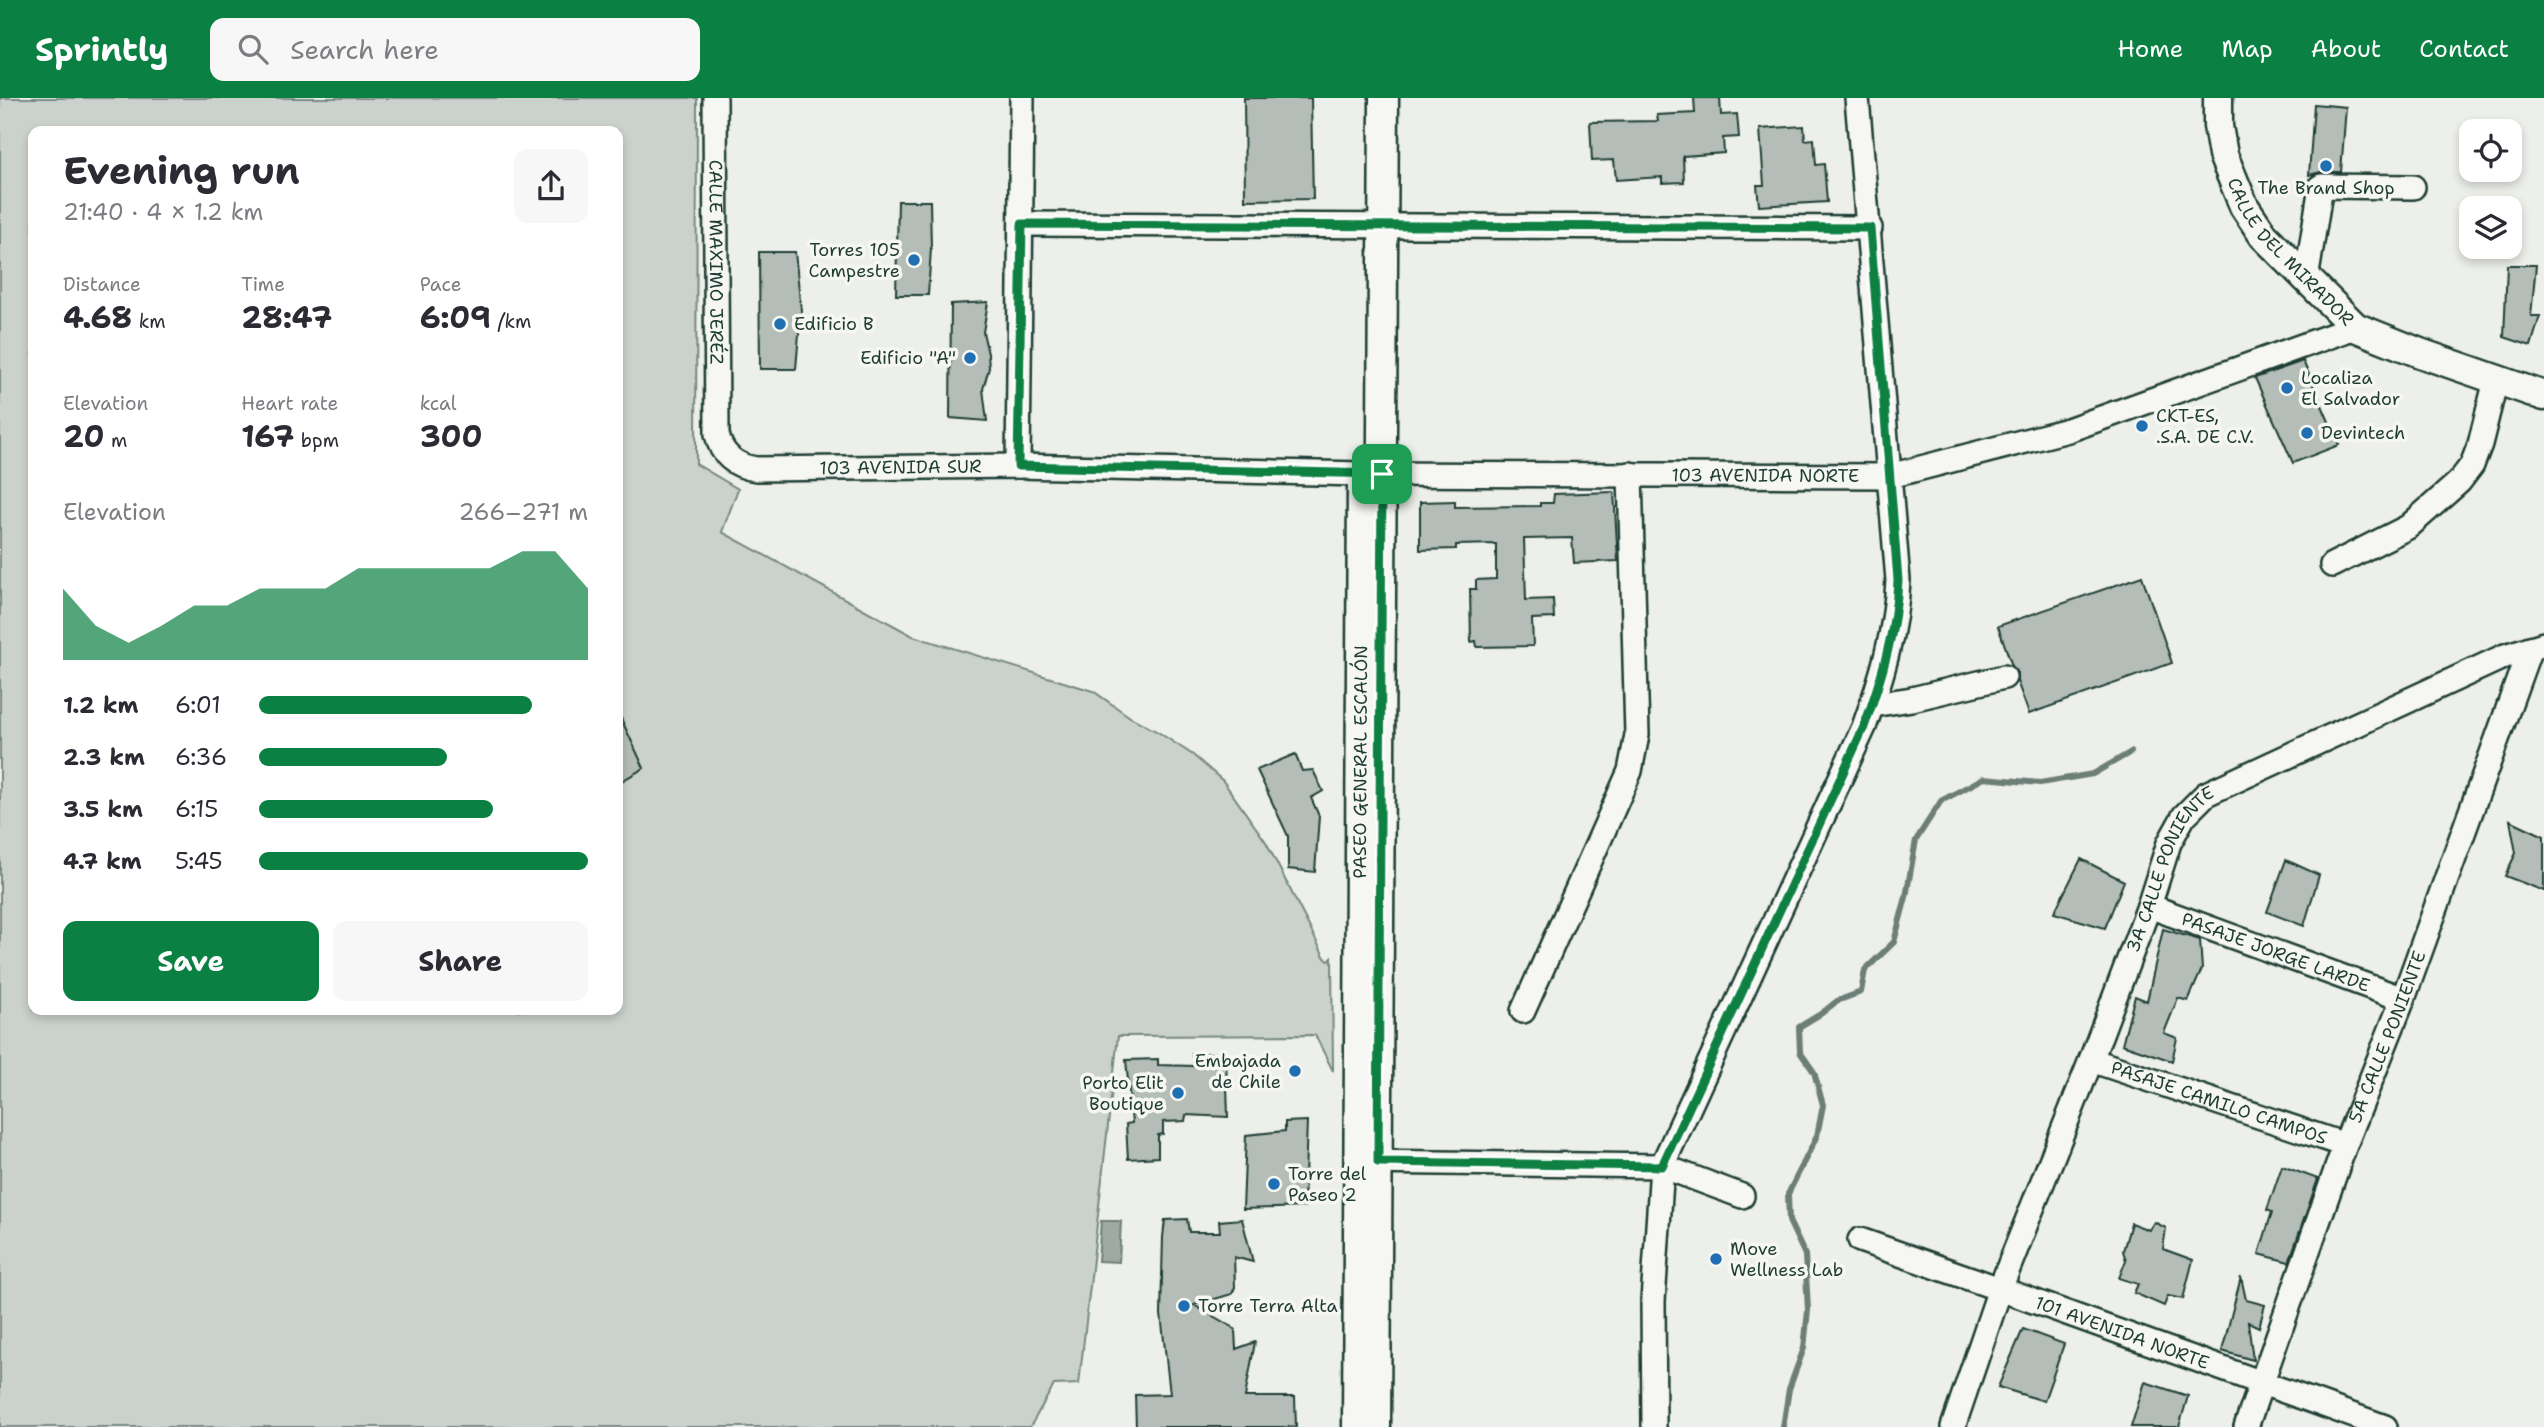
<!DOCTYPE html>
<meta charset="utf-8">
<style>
body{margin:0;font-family:"Shantell Sans",sans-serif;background:#f7f7f7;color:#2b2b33;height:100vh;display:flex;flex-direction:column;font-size:26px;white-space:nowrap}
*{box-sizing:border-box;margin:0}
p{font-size:23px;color:#7c7c81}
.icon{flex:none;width:38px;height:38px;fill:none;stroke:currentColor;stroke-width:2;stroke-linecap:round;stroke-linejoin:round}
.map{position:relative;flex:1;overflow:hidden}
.side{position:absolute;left:28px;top:28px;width:595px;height:889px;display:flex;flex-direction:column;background:#fff;border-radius:14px;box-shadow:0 4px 10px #0003}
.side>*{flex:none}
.fabs{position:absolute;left:2459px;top:21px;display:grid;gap:14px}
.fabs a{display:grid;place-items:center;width:63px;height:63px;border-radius:14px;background:#fff;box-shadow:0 4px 10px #0003;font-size:35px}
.pin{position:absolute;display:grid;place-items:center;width:60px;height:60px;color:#fff;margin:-30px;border-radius:14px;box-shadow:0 4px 10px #0006}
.round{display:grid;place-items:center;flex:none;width:74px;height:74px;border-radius:14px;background:#f7f7f7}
.headline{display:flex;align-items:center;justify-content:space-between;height:119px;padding:0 35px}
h1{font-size:38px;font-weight:700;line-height:52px}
.metrics{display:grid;grid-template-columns:repeat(3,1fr);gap:10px;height:119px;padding:7px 35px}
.metrics div{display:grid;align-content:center}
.metrics b{font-size:30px;font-weight:700}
.metrics small{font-size:19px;font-weight:400}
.metrics p{font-size:19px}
.chart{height:196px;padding:14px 35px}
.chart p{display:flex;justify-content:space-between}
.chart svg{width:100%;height:126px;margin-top:7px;fill:#0b8043;opacity:.7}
.action{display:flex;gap:14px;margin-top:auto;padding:14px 35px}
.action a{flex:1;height:80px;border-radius:14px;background:#0b8043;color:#fff;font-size:28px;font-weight:700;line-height:80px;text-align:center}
.action a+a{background:#f7f7f7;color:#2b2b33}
ul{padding:0 35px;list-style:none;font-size:23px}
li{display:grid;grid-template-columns:112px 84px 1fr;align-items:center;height:52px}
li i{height:18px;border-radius:9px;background:#0b8043}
header{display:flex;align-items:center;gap:42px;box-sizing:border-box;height:98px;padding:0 35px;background:#0b8043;color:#fff}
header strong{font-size:33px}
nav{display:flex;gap:38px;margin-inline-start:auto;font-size:24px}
.search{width:490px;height:63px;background:#f7f7f7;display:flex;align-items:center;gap:18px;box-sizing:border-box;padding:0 24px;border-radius:14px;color:#7c7c81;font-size:26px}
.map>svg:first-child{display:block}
.green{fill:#cbd2cc;stroke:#758880;stroke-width:2;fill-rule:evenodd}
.water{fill:#9faaa4;stroke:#6c7e77;stroke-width:2}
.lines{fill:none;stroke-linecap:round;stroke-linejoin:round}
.stream{stroke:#6c7e77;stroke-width:6}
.building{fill:#b4bdb8;stroke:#1f3d34;stroke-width:2}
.minor-casing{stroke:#1f3d34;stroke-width:28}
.tertiary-casing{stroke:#1f3d34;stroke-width:33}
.minor{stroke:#f6f6f2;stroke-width:23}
.tertiary{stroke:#f6f6f2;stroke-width:28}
.route-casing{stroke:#fff;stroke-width:14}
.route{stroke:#0b8043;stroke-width:9}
.poi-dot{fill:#1f6fb2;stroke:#f6f6f2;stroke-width:2.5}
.labels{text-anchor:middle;stroke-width:7;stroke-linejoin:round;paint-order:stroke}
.poi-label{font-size:18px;fill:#1f3d34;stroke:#f6f6f2;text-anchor:start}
.street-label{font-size:18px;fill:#1f3d34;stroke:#f6f6f2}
</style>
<header>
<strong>Sprintly</strong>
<div class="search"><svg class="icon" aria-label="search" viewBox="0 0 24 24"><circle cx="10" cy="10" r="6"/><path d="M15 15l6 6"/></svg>Search here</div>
<nav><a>Home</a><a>Map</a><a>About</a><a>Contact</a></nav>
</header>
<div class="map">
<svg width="2544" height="1329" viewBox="0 0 2544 1329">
<rect width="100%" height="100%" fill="#edefea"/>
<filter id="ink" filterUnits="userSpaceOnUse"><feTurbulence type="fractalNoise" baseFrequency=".0143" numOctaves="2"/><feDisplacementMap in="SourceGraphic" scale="14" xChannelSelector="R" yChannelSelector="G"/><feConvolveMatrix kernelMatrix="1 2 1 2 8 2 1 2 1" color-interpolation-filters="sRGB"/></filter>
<g filter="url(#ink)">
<!-- green -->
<path class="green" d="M0,0h697l-1,366 42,25 -16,43 191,104 180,55 37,26 28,15 35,23 30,26 43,61 59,116 4,2 3,-3 1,114 -18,-36 -197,1 -39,348 -25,1 -24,42h-1030zM33,33h585v879h-585z"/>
<!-- water -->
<path class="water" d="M1101,1123h20l-2,41 -21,-1z"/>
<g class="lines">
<!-- stream -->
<path class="stream" d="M1783,1329l6,-38 15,-41 4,-38 -3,-55 -16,-34 -1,-27 29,-58 6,-31 -9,-33 -14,-20 -1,-25 23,-14 15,-12 24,-9 4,-22 29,-28 12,-45 10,-57 25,-39 43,-23 56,5 53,-9 38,-22"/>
</g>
<!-- building -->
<path class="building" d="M1244,0h67l2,101 -68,1z
M1694,0h26l1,17 16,-1 2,23 -16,1 1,15 -41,3 1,26 -22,1v-6l-46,3 -2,-20 -22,1 -2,-39 68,-1 -1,-6 38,-2z
M2314,6l32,3 -5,65h-20l-12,3z
M1804,28l1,14 9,-1 2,26 8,-1 3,38 -68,4 -2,-21h7l-4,-56z
M898,103h32l1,47 -3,47h-32z
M759,154h36l6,58 -5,59h-36z
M2507,167h29l-5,51h9l-9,30 -27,-9z
M988,204l-5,30 5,22 1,14 -6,21 4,32 -37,-3 1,-114z
M2303,263l36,84 -46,18 -38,-85z
M1614,394l4,69 -44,2 -2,-25 -48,1 2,61 27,-1 1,19 -22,1 1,27 -56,1 -1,-6 -5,1 -1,-53h6v-9l20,-1v-35l-40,1v4l-36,1v-48l35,-1v6l85,-1v-3h13l1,-9z
M2142,478l30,87 -143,51 -12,-33v-8l-5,-7 -14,-40z
M618,614l26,56 -26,15z
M1295,656l7,17 11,-1 10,21 -12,7 8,18 -4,56 -27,-3v-33l-31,-66z
M2510,722l34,16v55l-39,-15 11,-23z
M2081,761l43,22 -19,47 -51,-15z
M2286,762l33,15 -15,51 -37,-14z
M2163,831l37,11 2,29 -14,32 -10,-3 -14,35 13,5 -5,23 -50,-17 13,-48 12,5z
M1192,955l34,1 2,63 -42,-2 -1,6 -22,1v12l-5,1v22l-30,2 -2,-35 6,-1 -6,-63 32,-1v6l36,1z
M1307,1023l-3,86 -61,2 3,-74 39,-4v-9z
M2282,1068l36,13 -29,83 -30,-8 13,-42 -5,-2z
M1187,1121l2,13h31l-1,-11 23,-2 11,43 -19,-5 1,30 -3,7 -38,11 38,22 3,3 1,19 19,-7 -10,55h50l1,30h-160l-1,-32 35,-1 -9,-80 2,-77 2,-17z
M2154,1124l12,6 -3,21 30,11 -10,39 -15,-3 -4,10 -30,-13 4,-9 -19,-6 7,-18 -3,-9 8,-28 18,7z
M2241,1179l5,23 19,5 -6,22 -11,-5 5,38 -31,-9z
M2023,1231l41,15 -20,57 -46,-14z
M2145,1284l43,14 -9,31h-48z"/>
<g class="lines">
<!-- minor casing -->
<g class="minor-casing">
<g id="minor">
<path id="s1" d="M715,0l2,336c4,21 18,32 39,35l262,-3 344,8 528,2 178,-46 287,-103"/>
<path d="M1022,126l848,4"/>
<path d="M2306,182l15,-94 92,1"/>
<path d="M1018,368l4,-368"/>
<path d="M2332,467l76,-38 51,-45 13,-17 8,-21 16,-64"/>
<path d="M1872,607l40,-6 92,-22"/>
<path id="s2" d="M2149,808l254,93"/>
<path d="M1523,913l107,-240 7,-36 -7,-261"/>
<path id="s3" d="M2091,962l254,85"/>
<path d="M1361,1064l301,4 80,30"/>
<path id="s4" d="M1860,1142l140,49 385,138"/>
<path d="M1654,1329l-1,-126 9,-135 202,-439c17,-47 32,-96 34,-147l-41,-482"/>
<path id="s5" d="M1953,1329l47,-138 91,-229 58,-154 20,-63 15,-27 22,-22 299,-138 39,-12"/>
<path id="s6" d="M2246,1329l99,-282 58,-146 127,-351"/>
</g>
</g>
<!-- tertiary casing -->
<g class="tertiary-casing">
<g id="tertiary">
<path id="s7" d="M2218,0v28l5,29 21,51 20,30 91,91 65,26 124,43"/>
<path id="s8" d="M1357,1329l5,-948"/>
<path d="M1376,1329l8,-1329"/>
</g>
</g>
<!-- minor -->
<use href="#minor" class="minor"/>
<!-- tertiary -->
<use href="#tertiary" class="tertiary"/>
</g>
</g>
<g class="lines" filter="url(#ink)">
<!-- route casing -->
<g class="route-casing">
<path id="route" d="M1022,126l848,4 28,352c-2,51 -17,100 -34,147l-202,439 -284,-4 4,-688 -364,-8z"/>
</g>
<!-- route -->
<use href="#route" class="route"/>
</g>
<!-- markers -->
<g class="poi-dot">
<circle cx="2326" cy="68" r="7"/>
<circle cx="914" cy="162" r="7"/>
<circle cx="780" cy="226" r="7"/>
<circle cx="970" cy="260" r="7"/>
<circle cx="2287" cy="290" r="7"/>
<circle cx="2142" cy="328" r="7"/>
<circle cx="2307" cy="335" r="7"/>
<circle cx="1295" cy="973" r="7"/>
<circle cx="1178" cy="995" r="7"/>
<circle cx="1274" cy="1086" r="7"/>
<circle cx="1716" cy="1161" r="7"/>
<circle cx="1184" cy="1208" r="7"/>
</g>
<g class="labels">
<!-- poi labels -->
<g class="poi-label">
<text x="2326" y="96" text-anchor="middle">The Brand Shop</text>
<text x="900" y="158" text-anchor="end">Torres 105<tspan x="900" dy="21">Campestre</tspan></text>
<text x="794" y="232">Edificio B</text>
<text x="956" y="266" text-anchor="end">Edificio "A"</text>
<text x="2301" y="286">Localiza<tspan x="2301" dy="21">El Salvador</tspan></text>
<text x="2156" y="324">CKT-ES,<tspan x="2156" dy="21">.S.A. DE C.V.</tspan></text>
<text x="2321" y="341">Devintech</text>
<text x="1281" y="969" text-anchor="end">Embajada<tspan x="1281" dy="21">de Chile</tspan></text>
<text x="1164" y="991" text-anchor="end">Porto Elit<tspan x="1164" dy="21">Boutique</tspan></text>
<text x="1288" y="1082">Torre del<tspan x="1288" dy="21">Paseo 2</tspan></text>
<text x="1730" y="1157">Move<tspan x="1730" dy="21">Wellness Lab</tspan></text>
<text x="1198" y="1214">Torre Terra Alta</text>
</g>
<!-- street labels -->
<g class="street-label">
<text dy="6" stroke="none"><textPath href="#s7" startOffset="177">CALLE DEL MIRADOR</textPath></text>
<text dy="6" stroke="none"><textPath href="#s1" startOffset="164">CALLE MAXIMO JERÉZ</textPath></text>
<text dy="6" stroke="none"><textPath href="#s1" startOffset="537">103 AVENIDA SUR</textPath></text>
<text dy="6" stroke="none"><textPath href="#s1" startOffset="1402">103 AVENIDA NORTE</textPath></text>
<text dy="6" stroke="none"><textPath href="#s8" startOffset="665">PASEO GENERAL ESCALÓN</textPath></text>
<text dy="6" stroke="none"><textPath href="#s5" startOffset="600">3A CALLE PONIENTE</textPath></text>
<text dy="6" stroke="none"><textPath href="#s2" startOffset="135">PASAJE JORGE LARDE</textPath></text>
<text dy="6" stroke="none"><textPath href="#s6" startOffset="415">5A CALLE PONIENTE</textPath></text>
<text dy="6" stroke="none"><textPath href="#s3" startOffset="135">PASAJE CAMILO CAMPOS</textPath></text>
<text dy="6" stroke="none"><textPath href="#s4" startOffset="278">101 AVENIDA NORTE</textPath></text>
</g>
</g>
</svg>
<div class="fabs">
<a><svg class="icon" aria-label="locate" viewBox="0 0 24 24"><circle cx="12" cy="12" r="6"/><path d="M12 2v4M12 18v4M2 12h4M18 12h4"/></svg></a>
<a><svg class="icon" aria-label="layers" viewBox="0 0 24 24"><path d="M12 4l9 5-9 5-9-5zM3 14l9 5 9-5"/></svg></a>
</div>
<div class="pin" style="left:1382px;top:376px;background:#1e9e55"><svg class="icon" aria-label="arrive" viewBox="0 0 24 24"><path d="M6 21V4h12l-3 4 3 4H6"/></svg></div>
<section class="side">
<div class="headline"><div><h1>Evening run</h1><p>21:40 · 4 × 1.2 km</p></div><a class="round"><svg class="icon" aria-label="share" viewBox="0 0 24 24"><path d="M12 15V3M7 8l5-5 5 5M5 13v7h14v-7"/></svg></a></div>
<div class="metrics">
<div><p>Distance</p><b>4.68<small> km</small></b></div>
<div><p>Time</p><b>28:47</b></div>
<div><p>Pace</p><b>6:09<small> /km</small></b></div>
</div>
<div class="metrics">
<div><p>Elevation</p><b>20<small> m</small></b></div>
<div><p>Heart rate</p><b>167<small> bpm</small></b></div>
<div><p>kcal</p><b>300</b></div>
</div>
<div class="chart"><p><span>Elevation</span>266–271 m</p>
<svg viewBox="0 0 160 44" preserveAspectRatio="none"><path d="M0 44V19L10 32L20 38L30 32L40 25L50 25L60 19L70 19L80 19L90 12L100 12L110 12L120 12L130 12L140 6L150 6L160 19V44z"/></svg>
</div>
<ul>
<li><b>1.2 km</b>6:01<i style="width:83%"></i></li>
<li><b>2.3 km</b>6:36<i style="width:57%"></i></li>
<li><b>3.5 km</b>6:15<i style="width:71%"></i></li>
<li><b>4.7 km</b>5:45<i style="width:100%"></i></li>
</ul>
<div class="action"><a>Save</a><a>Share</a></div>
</section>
</div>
